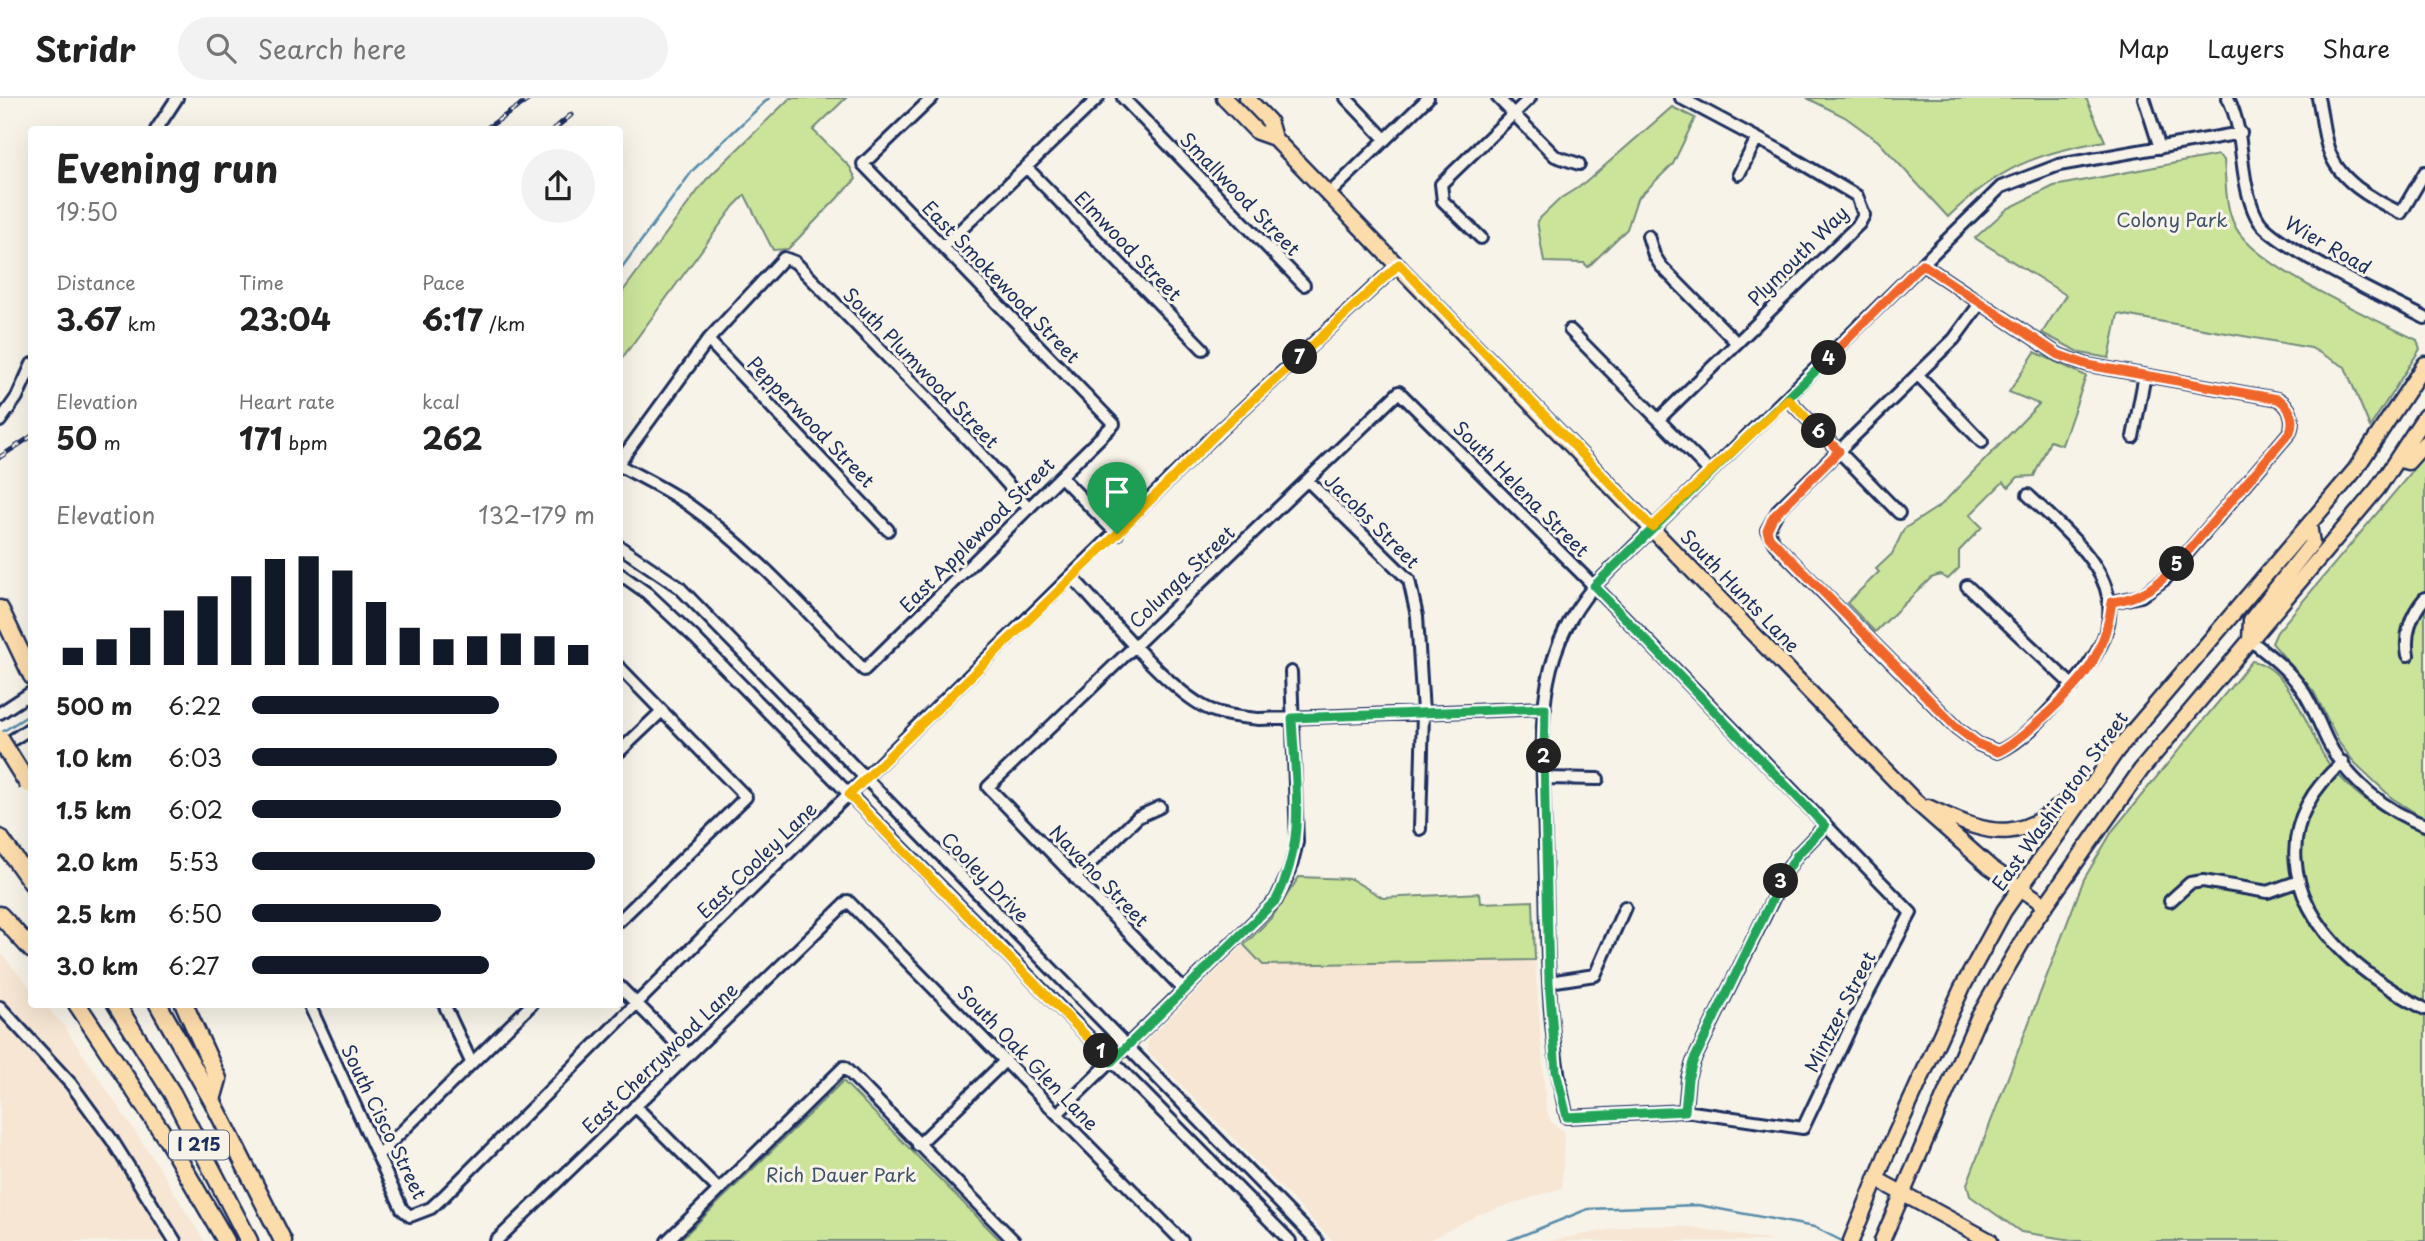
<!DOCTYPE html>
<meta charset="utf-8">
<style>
body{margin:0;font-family:"Playpen Sans",sans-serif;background:#f2f2f2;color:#222;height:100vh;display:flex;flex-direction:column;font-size:26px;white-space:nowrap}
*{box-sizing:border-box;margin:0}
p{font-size:23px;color:#767676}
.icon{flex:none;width:38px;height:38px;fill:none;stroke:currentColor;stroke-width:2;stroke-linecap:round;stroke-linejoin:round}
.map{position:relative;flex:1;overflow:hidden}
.side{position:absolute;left:28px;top:28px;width:595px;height:882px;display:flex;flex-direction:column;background:#fff;border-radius:7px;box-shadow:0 7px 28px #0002}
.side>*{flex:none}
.pin{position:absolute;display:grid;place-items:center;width:60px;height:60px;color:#fff;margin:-72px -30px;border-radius:50% 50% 50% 0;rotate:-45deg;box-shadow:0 0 7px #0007}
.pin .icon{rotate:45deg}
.km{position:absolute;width:35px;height:35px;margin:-18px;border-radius:50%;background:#222;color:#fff;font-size:19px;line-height:35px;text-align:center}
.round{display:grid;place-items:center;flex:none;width:74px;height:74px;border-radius:37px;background:#f2f2f2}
.headline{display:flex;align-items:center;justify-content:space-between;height:119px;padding:0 28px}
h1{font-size:38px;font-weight:700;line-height:52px}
.stats{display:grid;grid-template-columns:repeat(3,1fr);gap:10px;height:119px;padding:7px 28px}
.stats div{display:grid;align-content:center}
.stats b{font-size:30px;font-weight:700}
.stats small{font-size:19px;font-weight:400}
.stats p{font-size:19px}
.chart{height:196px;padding:14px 28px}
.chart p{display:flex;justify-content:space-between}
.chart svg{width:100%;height:126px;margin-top:7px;stroke:#111827;stroke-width:6}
ul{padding:0 28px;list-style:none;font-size:23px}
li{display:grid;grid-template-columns:112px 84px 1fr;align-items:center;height:52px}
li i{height:18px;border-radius:9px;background:#111827}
header{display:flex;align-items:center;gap:42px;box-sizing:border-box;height:98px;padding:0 35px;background:#fff;border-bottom:2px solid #e0e0e0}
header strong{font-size:33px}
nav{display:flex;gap:38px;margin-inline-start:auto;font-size:24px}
.search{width:490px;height:63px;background:#f2f2f2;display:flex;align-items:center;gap:18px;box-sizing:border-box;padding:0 24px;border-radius:38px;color:#767676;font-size:26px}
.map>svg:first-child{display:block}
.built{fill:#f6e6d3}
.green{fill:#cbe49a;stroke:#738a7c;stroke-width:2}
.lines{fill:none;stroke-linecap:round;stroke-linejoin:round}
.stream{stroke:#568baa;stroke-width:2.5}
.minor-casing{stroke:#1b2f5e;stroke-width:16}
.major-casing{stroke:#1b2f5e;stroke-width:19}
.highway-casing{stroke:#1b2f5e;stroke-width:21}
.minor{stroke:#f7f3e8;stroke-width:10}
.major{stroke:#fddcac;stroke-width:14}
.highway{stroke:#fddcac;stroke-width:16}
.rail-casing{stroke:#1b2f5e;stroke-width:5}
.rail{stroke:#f7f3e8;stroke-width:2.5;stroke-dasharray:8;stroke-linecap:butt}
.highway-bridge-casing{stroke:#1b2f5e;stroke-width:21;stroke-linecap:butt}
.highway-bridge{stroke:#fddcac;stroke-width:16}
.split-1-casing{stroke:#fff;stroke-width:14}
.split-2-casing{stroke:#fff;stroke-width:14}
.split-3-casing{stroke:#fff;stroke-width:14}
.split-4-casing{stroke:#fff;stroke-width:14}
.split-5-casing{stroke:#fff;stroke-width:14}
.split-6-casing{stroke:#fff;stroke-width:14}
.split-7-casing{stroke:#fff;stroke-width:14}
.split-8-casing{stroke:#fff;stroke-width:14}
.split-1{stroke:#f5b400;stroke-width:9}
.split-2{stroke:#22a559;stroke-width:9}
.split-3{stroke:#22a559;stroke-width:9}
.split-4{stroke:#22a559;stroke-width:9}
.split-5{stroke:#f0652b;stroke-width:9}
.split-6{stroke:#f0652b;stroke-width:9}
.split-7{stroke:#f5b400;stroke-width:9}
.split-8{stroke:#f5b400;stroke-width:9}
.labels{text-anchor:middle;stroke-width:6;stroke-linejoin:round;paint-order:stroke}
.shield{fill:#f7f3e8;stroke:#5d6a87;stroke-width:2}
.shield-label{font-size:18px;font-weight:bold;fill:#1b2f5e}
.street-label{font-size:19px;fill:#1b2f5e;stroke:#f7f3e8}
.park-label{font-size:19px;fill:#3e536a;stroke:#f7f3e8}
</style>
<header>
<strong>Stridr</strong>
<div class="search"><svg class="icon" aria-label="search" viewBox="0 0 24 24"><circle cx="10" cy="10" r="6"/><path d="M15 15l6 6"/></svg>Search here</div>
<nav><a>Map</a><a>Layers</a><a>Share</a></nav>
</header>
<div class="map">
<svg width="2425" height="1143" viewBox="0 0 2425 1143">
<rect width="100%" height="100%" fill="#f7f3e8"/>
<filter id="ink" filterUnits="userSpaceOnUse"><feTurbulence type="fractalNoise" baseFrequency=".0143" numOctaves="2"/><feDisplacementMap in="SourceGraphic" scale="14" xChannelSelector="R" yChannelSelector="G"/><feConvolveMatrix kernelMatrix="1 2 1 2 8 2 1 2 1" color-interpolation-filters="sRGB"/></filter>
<g filter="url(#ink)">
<!-- built -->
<path class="built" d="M1244,847l20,20 271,-5 11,149 5,13 13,10 -2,56 -83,26 -52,27h-94l-186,-191 1,-11z
M0,854l31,37 1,15 13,1 18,20 95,141 46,75h-204z
M1636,1127l55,2 83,14h-225z"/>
<!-- green -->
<path class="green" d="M790,0h56l-33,32 37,37 6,12 -68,70 -15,1 -28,-55 -11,11 -114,155v-66l86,-115z
M1807,0h279l19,43c-69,12 -107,27 -157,76l-70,-76 -33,-24z
M1672,9l23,11 -22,46 -36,35 -10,30 -39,38 -4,-4 -40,-1 -7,-41 24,-23 24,-15z
M2218,57l6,5c2,23 1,48 12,68 23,41 137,90 181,112l3,9 -50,78 -25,-60 -34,-19 -193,-34 -9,44 -28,-5 -39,-20 24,-38 -91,-57 32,-29 47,-23z
M2035,254l51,24 -24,69 -12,-4 -16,35 -16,1 -9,10 -6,-5 -33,33 12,12 -23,24v17l-11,11 -8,-4 -9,3 -56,54 -28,-29 32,-31 -3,-3 16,-15 12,-25 37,-24 98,-101 -30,-12z
M2425,352v369l-33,-21 -38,-36 -14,-18 -26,-52 -42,-49 5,-11 133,-158z
M2252,563c38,6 55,67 72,95 5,10 16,21 24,29 22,22 49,35 77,48v408h-347l-57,-9 -51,-36 -3,-12 117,-305 29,-49z
M1299,779l52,2 32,19 97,-5 1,10 52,-2 2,59 -272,5 -19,-20 28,-28z
M843,983l158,160h-322z"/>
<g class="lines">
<!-- stream -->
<path class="stream" d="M620,172l73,-100 76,-72
M2,634l30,-19
M1508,1143l80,-32 110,-4 116,22 28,14"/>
<!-- minor casing -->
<g class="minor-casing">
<path id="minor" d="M1123,0l181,187
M1346,0l39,41
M1498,0l57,58 24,8
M2144,0l16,50
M2228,0c16,32 11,65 21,99 2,7 6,18 10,24 17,26 133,80 166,97
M2318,0c4,16 5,34 10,50 10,33 44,51 73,65l24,-41
M156,32l21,-32
M1026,69l177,182
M1739,76l18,-36
M1329,96l99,-96
M1648,138l6,19 7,11 75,76
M1481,140l-38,-37 -2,-17 89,-86
M943,149l155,-149
M1922,166l137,91 29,10 190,34c12,7 17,20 12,33l-125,147 -24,17 -29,6
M1979,207l-25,34 -175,170 -12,21 8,14 182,184 21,16 20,8c27,-12 48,-38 68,-60 83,-87 34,-130 -38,-197
M1570,232l140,142
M708,242l180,190
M1918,277l64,67
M1788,301l111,114
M1659,321l200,-195 5,-9 -7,-19 -76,-45 -100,-53
M0,323l17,-24 15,-33
M2133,339l12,-62
M620,363l88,-121 76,-82 11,4 176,181 58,65
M620,368c23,12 48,24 69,39 66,47 119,108 175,165l250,-246 -251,-260 69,-66
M1061,379l56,57
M1308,383l101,99 8,36 6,96 -3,117
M620,449l59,40 638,654
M620,476l27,19 48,45 595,603
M1072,479c35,37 87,103 129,128 16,10 38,12 58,14l286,-11
M1967,488l106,100
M2250,542c18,14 38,29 51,48 12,17 18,36 27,54 19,37 58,70 97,83
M2408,557c-4,-20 3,-41 17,-57
M620,570l126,129 -126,123
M0,615l32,-21
M0,650l32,-21
M620,653l42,-40
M2343,664c-69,58 -59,133 3,193 23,22 51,39 79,54
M1544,680l54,1
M1075,780l63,-61 22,-10
M2170,803l20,-18 13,-2 65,11 31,-11
M1549,884l46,-7 30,-68
M620,889l68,68
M1184,892l-196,-203 411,-395 195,194 317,327 -55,103 -53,112 -118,-17 -118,6c-22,-90 -19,-184 -22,-276 -1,-52 -7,-109 3,-160 7,-37 22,-66 46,-95l407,-399 58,-22 182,-32
M309,906l93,205 8,7 21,-8 13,-12 271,-271 505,-495 179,-166
M444,906l27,58
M0,909l71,77 41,56 63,101
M635,1008l84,84
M1685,1013l3,-33 5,-16 93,-190 11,-17 28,-29
M1058,1015l218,-213 14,-30 7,-28 -6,-170
M918,1047l88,-85
M378,1057l154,-151
M496,1143l352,-340 334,340
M667,1143l177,-174 170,174"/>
</g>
<!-- major casing -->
<g class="major-casing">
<path id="major" d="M1224,0l33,34 17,6
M1247,0l22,23 5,17 641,663 75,66 55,38
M2397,361l11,3 17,-19
M2250,542l1,-20 61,-77 -3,-18
M1928,709c73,34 92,35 154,-19
M1876,1081l114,62
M1851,1143l36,-88 75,-165 42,-77 113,-161 238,-280 70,-106
M1882,1143l96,-223 55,-95 108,-153 237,-282 47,-72"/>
</g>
<!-- highway casing -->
<g class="highway-casing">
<path id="highway" d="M0,511l32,67
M0,740l32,45
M0,817l32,35
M77,906l91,137 58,100
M116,906l56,89 77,148
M158,906l54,96 71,141
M184,906l34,75 -6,21"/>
</g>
<!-- minor -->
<use href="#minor" class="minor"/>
<!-- major -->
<use href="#major" class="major"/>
<!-- highway -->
<use href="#highway" class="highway"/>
<!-- rail casing -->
<g class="rail-casing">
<path id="rail" d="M484,32l47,-32
M553,32l18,-15
M0,359l32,-21"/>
</g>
<!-- rail -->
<use href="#rail" class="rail"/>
<!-- highway-bridge casing -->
<g class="highway-bridge-casing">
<path id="highway-bridge" d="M0,641l28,45"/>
</g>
<!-- highway-bridge -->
<use href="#highway-bridge" class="highway-bridge"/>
</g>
</g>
<g class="lines" filter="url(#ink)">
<!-- split-1 casing -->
<g class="split-1-casing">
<path id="split-1" d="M1101,953l-252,-256 268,-261"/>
</g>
<!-- split-2 casing -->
<g class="split-2-casing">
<path id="split-2" d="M1101,953l10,11 165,-162c31,-60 19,-116 16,-182l253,-10 -1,48"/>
</g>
<!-- split-3 casing -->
<g class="split-3-casing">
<path id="split-3" d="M1544,658l5,226 7,89 11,46 118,-6 3,-32 5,-17 88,-181"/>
</g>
<!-- split-4 casing -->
<g class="split-4-casing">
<path id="split-4" d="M1781,783l16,-26 28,-29 -231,-240 235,-228"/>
</g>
<!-- split-5 casing -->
<g class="split-5-casing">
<path id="split-5" d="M1829,260l93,-94 137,91 29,10 190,34c12,7 17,20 12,33l-113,132"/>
</g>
<!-- split-6 casing -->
<g class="split-6-casing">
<path id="split-6" d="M1819,333l20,20 -66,66 -6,13 2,7 188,191 21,16 20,8c24,-11 81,-66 94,-89 11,-19 17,-39 20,-61 29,-4 46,-16 65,-38"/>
</g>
<!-- split-7 casing -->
<g class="split-7-casing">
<path id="split-7" d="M1300,259l99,-93 253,263 136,-128 31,32"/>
</g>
<!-- split-8 casing -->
<g class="split-8-casing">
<path id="split-8" d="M1117,436l103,-104 80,-73"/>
</g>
<!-- split-1 -->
<use href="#split-1" class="split-1"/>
<!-- split-2 -->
<use href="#split-2" class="split-2"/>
<!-- split-3 -->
<use href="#split-3" class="split-3"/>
<!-- split-4 -->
<use href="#split-4" class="split-4"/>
<!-- split-5 -->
<use href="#split-5" class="split-5"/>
<!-- split-6 -->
<use href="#split-6" class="split-6"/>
<!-- split-7 -->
<use href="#split-7" class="split-7"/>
<!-- split-8 -->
<use href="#split-8" class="split-8"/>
</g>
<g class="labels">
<!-- shield labels -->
<rect class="shield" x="169" y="1032.5" width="60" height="29" rx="5"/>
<g class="shield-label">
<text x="199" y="1053">I 215</text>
</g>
<!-- street labels -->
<g class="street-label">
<text transform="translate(1240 96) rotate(46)" y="7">Smallwood Street</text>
<text transform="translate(2328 147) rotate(30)" y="7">Wier Road</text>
<text transform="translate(1128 148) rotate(46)" y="7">Elmwood Street</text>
<text transform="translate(1798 158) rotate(-45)" y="7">Plymouth Way</text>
<text transform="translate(1001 184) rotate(46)" y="7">East Smokewood Street</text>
<text transform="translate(921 270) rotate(46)" y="7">South Plumwood Street</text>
<text transform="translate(811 324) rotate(46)" y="7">Pepperwood Street</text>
<text transform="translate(1521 391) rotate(45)" y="7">South Helena Street</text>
<text transform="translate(1372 423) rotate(45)" y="7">Jacobs Street</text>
<text transform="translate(977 437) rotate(-45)" y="7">East Applewood Street</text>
<text transform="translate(1182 479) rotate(-44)" y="7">Colunga Street</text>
<text transform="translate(1740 493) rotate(46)" y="7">South Hunts Lane</text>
<text transform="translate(2060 703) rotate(-54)" y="7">East Washington Street</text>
<text transform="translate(757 762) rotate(-44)" y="7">East Cooley Lane</text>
<text transform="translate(1099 778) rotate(46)" y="7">Navano Street</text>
<text transform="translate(985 779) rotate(46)" y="7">Cooley Drive</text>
<text transform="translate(1840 914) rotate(-63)" y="7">Mintzer Street</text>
<text transform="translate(660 960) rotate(-44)" y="7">East Cherrywood Lane</text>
<text transform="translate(1028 960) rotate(46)" y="7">South Oak Glen Lane</text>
<text transform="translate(384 1024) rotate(64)" y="7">South Cisco Street</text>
</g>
<!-- park labels -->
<g class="park-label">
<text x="2172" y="129">Colony Park</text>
<text x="841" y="1084">Rich Dauer Park</text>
</g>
</g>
</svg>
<div class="pin" style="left:1117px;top:436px;background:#1e9e55"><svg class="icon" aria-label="arrive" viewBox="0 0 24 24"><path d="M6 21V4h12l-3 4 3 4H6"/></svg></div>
<b class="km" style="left:1101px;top:953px">1</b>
<b class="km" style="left:1544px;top:658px">2</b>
<b class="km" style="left:1781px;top:783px">3</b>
<b class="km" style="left:1829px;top:260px">4</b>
<b class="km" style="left:2177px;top:466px">5</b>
<b class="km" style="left:1819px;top:333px">6</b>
<b class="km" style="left:1300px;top:259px">7</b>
<section class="side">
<div class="headline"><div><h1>Evening run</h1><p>19:50</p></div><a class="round"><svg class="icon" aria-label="share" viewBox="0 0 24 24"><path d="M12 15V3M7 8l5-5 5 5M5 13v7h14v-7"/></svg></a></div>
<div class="stats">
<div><p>Distance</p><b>3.67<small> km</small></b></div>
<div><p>Time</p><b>23:04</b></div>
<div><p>Pace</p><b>6:17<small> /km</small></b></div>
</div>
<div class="stats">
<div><p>Elevation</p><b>50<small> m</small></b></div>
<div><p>Heart rate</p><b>171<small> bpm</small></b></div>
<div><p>kcal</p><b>262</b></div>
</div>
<div class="chart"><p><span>Elevation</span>132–179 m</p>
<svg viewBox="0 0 160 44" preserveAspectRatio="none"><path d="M5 44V38M15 44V35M25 44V31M35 44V25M45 44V20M55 44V13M65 44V7M75 44V6M85 44V11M95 44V22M105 44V31M115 44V35M125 44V34M135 44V33M145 44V34M155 44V37"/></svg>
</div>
<ul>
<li><b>500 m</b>6:22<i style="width:72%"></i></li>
<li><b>1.0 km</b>6:03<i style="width:89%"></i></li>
<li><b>1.5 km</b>6:02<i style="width:90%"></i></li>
<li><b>2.0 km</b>5:53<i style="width:100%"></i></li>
<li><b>2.5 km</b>6:50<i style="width:55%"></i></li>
<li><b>3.0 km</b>6:27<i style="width:69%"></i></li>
</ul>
</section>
</div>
